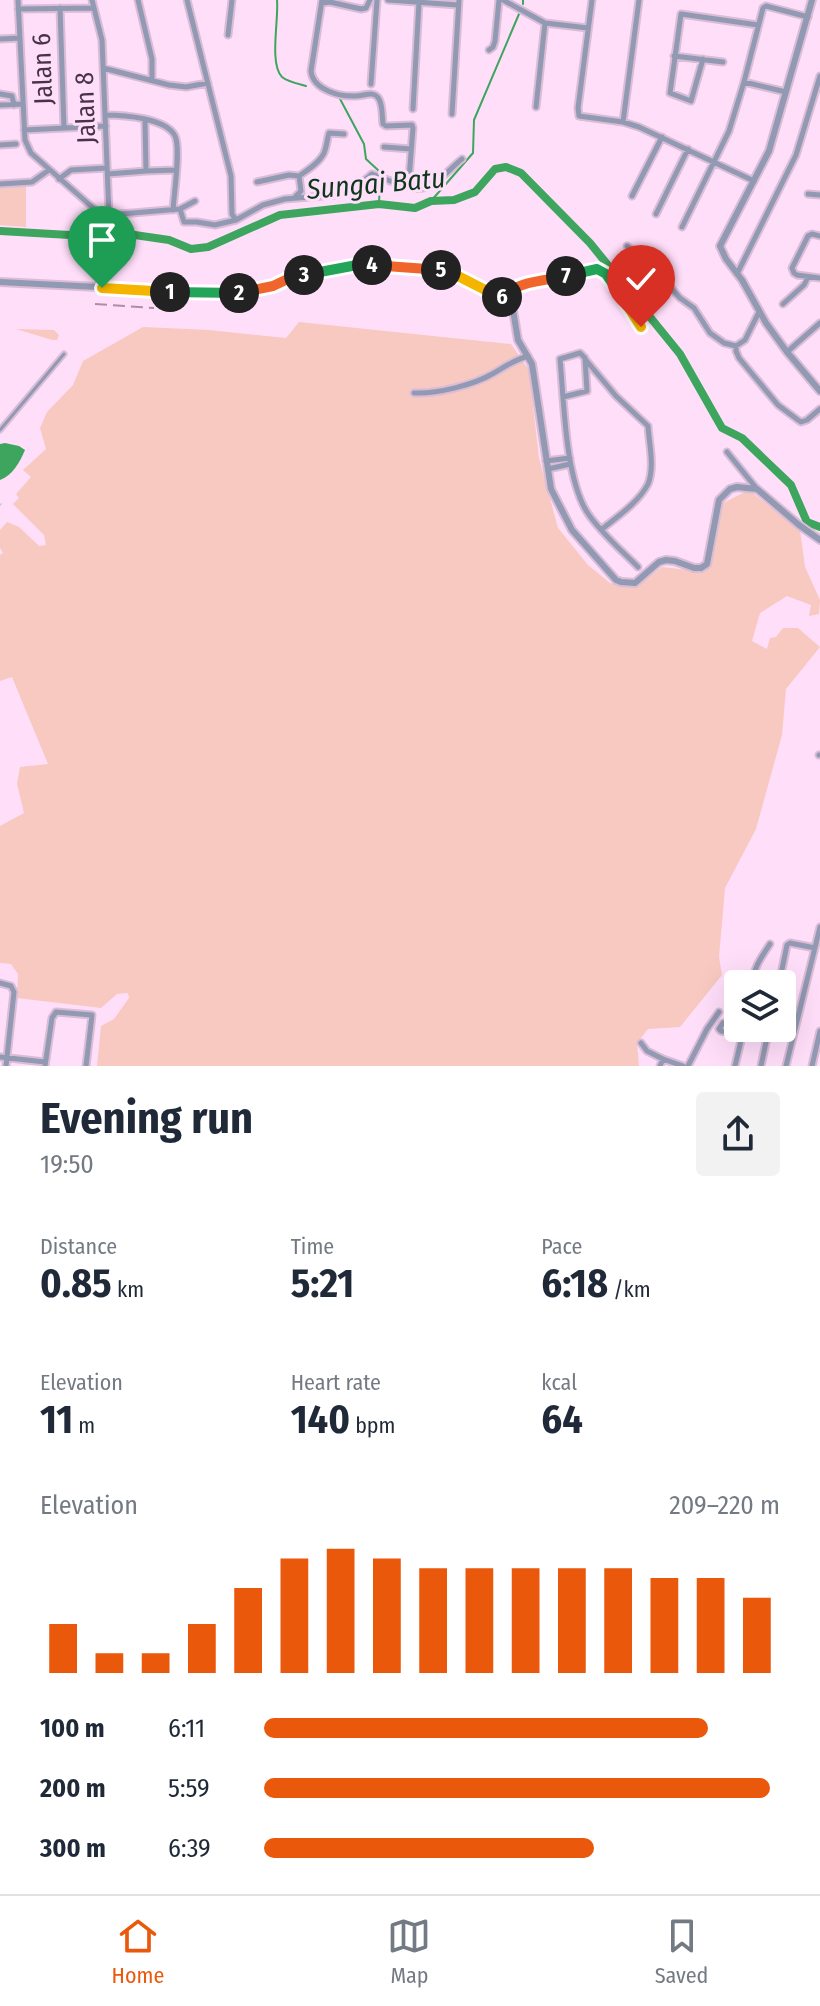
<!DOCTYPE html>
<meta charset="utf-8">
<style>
body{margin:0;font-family:"Fira Sans Condensed",sans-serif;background:#f2f2f3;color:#1f2937;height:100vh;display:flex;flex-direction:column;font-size:30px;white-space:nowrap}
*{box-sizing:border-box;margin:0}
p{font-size:26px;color:#747a83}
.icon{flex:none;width:44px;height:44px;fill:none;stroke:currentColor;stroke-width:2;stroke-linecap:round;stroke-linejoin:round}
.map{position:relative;height:1066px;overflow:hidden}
.panel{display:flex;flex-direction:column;background:#fff;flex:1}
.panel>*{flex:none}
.fabs{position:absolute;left:724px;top:970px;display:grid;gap:16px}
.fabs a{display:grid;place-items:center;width:72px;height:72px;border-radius:8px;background:#fff;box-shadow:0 8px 32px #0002;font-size:40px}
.pin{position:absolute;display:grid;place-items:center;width:68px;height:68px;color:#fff;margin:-82px -34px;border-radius:50% 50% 50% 0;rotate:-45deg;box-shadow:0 0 8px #0007}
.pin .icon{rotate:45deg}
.km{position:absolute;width:40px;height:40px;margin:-20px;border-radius:50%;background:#222;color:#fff;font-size:22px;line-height:40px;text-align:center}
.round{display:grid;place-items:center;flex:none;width:84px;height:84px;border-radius:8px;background:#f2f2f3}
.head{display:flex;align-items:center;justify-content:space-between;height:136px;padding:0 40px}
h1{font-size:44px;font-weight:700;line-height:60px}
.figures{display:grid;grid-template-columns:repeat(3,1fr);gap:12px;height:136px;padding:8px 40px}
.figures div{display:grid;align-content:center}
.figures b{font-size:40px;font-weight:700}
.figures small{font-size:22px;font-weight:400}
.figures p{font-size:22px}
.chart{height:224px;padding:16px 40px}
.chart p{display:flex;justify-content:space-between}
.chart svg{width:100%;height:144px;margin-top:8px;stroke:#ea580c;stroke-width:6}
ul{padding:0 40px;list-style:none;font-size:26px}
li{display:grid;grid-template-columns:128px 96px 1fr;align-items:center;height:60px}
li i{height:20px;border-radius:10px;background:#ea580c}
.menu{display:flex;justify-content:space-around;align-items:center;height:112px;border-top:2px solid #e0e1e3;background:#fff;font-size:22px;color:#747a83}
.menu a{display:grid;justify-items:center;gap:4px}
.menu .current{color:#ea580c}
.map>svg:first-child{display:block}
.green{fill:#f7c9c0}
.water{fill:#3da55e}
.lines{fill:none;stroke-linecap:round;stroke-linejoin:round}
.stream{stroke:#3da55e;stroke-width:2}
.river{stroke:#3da55e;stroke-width:8}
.pedestrian-tunnel{stroke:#dabcd6;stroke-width:3;stroke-dasharray:3 1.5;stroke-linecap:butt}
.pedestrian-casing{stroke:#dabcd6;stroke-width:7}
.minor-casing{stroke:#dabcd6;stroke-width:9}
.tertiary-casing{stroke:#dabcd6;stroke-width:10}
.pedestrian{stroke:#9199b3;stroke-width:3}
.minor{stroke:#9199b3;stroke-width:5}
.tertiary{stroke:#9199b3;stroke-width:6}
.rail{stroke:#aa8fa7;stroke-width:2;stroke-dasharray:12 6;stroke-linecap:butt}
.split-1-casing{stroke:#fff;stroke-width:16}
.split-2-casing{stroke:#fff;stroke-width:16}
.split-3-casing{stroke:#fff;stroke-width:16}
.split-4-casing{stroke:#fff;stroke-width:16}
.split-5-casing{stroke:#fff;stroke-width:16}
.split-6-casing{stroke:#fff;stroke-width:16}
.split-7-casing{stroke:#fff;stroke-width:16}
.split-8-casing{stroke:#fff;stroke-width:16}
.split-9-casing{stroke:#fff;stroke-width:16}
.split-1{stroke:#f5b400;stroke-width:10}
.split-2{stroke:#22a559;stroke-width:10}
.split-3{stroke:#f0652b;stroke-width:10}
.split-4{stroke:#22a559;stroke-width:10}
.split-5{stroke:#f0652b;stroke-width:10}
.split-6{stroke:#f5b400;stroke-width:10}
.split-7{stroke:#f0652b;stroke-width:10}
.split-8{stroke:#22a559;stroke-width:10}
.split-9{stroke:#f5b400;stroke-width:10}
.labels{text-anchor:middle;stroke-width:6;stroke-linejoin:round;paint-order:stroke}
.street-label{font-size:26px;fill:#483346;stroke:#ffdefa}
.water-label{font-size:28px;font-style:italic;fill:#0d371b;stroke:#ffdefa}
</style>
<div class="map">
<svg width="820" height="1066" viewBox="0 0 820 1066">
<rect width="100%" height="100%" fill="#ffdefa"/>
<!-- green -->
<path class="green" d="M0,187h26v40l-26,-2z
M299,322l212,22 18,26 10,88 19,70 30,37 22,18 25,5 27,-21 43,5 18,-69 26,-13 51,40 5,37 15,33 -1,14 -10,2 2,-11 -24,-9 -27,17 -8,28 15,8 3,-11 6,-1 7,-9h15l22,19 -34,42 -4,46 -26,94 -31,59 -6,69 3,18 -42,52 -32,2 -11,14 2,23h-542l4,-40 13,-7 15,-21 -1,-5 -11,1 -16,14 -84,-10 1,-24 -7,-10 -11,-1v-137l24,-13 -7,-29 3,-17 28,-3 -36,-87 -12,4v-126l3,-2 -3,-5v-18l7,-8 12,5 20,19 7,-1 -2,-10 -31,-31 6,-6 -3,-4 15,-17 -8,-7 23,-21 -6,-21 7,-16 26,-27 10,-24 60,-34 66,3 77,8z
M16,329l38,1 5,5 -2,5h-5z"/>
<!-- water -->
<path class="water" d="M5,443l14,3 6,4c-5,12 -13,26 -25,30v-36z"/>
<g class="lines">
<!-- stream -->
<path class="stream" d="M277,0c2,19 -8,64 5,77 6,5 17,7 24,9
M523,4v-4
M339,97l25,47 2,15 13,12v3
M431,201l42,-48 1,-33 45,-106
M379,204l1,-24"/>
<!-- river -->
<path class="river" d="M0,231l87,5 34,-3 48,7 22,9 17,-2 72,-32 99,-11 36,4 16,-7 23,-1 21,-8 20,-23 11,-2 15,6 69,70 90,111 42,74 20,10 49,47 16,37 13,5"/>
<!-- pedestrian-tunnel -->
<path class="pedestrian-tunnel" d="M0,504l1,1"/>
<!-- pedestrian casing -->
<g class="pedestrian-casing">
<path id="pedestrian" d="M0,430l64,-76"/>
</g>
<!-- minor casing -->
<g class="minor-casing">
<path id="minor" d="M18,0l7,140 6,13 69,61 9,1 71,-6 15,-8
M92,0l10,40 7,175
M138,0l14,59v21
M187,0l44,176 1,38 4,6
M388,0l70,5
M503,0l42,23 43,5
M592,0l-14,108 1,8 44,6 16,5 115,54
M322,3l8,-1 31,7 5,-1 4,-8
M60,8l4,120
M18,9l76,-1
M228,35l4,-35
M0,39l20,-1
M489,50l4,-3 2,-6 4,-41
M674,56l49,6
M703,59l-12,42 -21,-8 11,-79 77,11
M103,68l66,17 17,2 22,-4
M744,82l42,10
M371,84l6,-84
M0,94l12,2 2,9
M0,105l23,-1
M536,107l9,-84
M413,109l6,-107
M452,114l7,-114
M105,115c19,0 61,3 70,21 6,12 -1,58 -2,74
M145,120l1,51
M623,122l16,-122
M24,130l82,-4
M0,145l16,-1
M384,147l27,2
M108,174l38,-3 30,-1
M59,179l12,-9 36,-2
M257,182l32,-7 10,1
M404,183c23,18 42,-12 58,-24
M0,184l32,-2 17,-12
M808,194l12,1
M632,196l30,-59
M295,197l6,-6 -2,-15c9,-6 21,-14 25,-23 3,-7 3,-14 5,-20l15,1
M180,209l4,13h13l18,3 21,-5 27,-15 22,-6 49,-4 25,-10 13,-11 21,8 11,1 5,-4 4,-51 -1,-3 -26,1 -3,-2c-1,-7 0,-18 -4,-25 -5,-9 -15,-3 -23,-3 -16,1 -43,-6 -45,-25l11,-71
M656,214l32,-65
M682,227l47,-96 15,-49 19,-74 3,-2 42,11
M820,236l-8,-2 -4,2 -16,32 2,5 3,2 23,3
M627,246l29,25 24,27 14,10 16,25 14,10 12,3
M737,274l59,-119 24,-79
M501,298l8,-8 10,-4 78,-17 9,5 6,6 29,47
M783,304l21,-19 4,-8
M759,312l-14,28 -9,6v5l3,7 39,47 20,15 3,2 6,-2 13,-11
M787,352l33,-29
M585,359l31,37 32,30c1,17 7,41 0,58 -9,18 -31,33 -46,45
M414,393c23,1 60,-8 80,-20 12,-7 20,-13 34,-17
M563,397l24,-6 -2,-33 -5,-5 -20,6c4,42 5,118 27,153 12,19 35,39 51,55
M727,452l30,37
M546,461l24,-3
M548,469l22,-5
M819,755h1
M0,983l11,3 3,6 -8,74
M753,984c-1,-14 9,-28 17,-40
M779,984l8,-39 3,-2 25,5
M723,1023l-4,6 2,2 21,4
M641,1043l6,8 16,8
M0,1057l45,5
M45,1066l7,-48 4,-6 36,3 -6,51
M660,1066l3,-7 20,7
M688,1066l19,-37 12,-17
M735,1066l9,-38
M761,1066l8,-38
M786,1066l34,-139
M812,1066l8,-35"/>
</g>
<!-- tertiary casing -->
<g class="tertiary-casing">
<path id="tertiary" d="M812,0l-43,151 -49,95 6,13 16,21 24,43 21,29 33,39
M0,282l234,12 39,-8 19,-9 25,-5 40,-7h21l54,3 22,6 47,24 12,12 5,30 14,24 19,125 21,41 44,50 5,2 14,1 24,-21 7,-2 9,1 19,7h7l6,-4 12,-64 11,-11 7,-2 20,2 42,36 21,15"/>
</g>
<!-- pedestrian -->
<use href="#pedestrian" class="pedestrian"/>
<!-- minor -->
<use href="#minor" class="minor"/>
<!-- tertiary -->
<use href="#tertiary" class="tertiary"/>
<!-- rail -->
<path class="rail" d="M95,304l59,4"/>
</g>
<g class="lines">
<!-- split-1 casing -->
<g class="split-1-casing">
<path id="split-1" d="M102,288l68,4"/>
</g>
<!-- split-2 casing -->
<g class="split-2-casing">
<path id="split-2" d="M170,292l69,1"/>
</g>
<!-- split-3 casing -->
<g class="split-3-casing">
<path id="split-3" d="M239,293l34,-7 19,-9 12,-2"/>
</g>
<!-- split-4 casing -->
<g class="split-4-casing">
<path id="split-4" d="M304,275l53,-10h15"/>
</g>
<!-- split-5 casing -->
<g class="split-5-casing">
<path id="split-5" d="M372,265l69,5"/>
</g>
<!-- split-6 casing -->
<g class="split-6-casing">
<path id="split-6" d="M441,270l13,4 47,24 1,-1"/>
</g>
<!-- split-7 casing -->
<g class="split-7-casing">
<path id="split-7" d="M502,297c15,-16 43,-16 64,-21"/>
</g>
<!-- split-8 casing -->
<g class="split-8-casing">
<path id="split-8" d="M566,276l31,-7 9,5 15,21"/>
</g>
<!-- split-9 casing -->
<g class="split-9-casing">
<path id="split-9" d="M621,295l20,32"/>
</g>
<!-- split-1 -->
<use href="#split-1" class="split-1"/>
<!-- split-2 -->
<use href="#split-2" class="split-2"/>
<!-- split-3 -->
<use href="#split-3" class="split-3"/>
<!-- split-4 -->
<use href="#split-4" class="split-4"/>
<!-- split-5 -->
<use href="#split-5" class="split-5"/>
<!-- split-6 -->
<use href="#split-6" class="split-6"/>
<!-- split-7 -->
<use href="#split-7" class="split-7"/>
<!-- split-8 -->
<use href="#split-8" class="split-8"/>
<!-- split-9 -->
<use href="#split-9" class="split-9"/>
</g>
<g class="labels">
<!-- street labels -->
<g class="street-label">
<text transform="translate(42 69) rotate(-92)" y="9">Jalan 6</text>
<text transform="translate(85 108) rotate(-92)" y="9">Jalan 8</text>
</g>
<!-- water labels -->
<g class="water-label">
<text transform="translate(376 183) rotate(-5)" y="10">Sungai Batu</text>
</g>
</g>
</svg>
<div class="fabs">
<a><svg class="icon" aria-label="layers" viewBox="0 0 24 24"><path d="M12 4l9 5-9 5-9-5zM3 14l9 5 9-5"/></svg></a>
</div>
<div class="pin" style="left:102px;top:288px;background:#1e9e55"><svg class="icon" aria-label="arrive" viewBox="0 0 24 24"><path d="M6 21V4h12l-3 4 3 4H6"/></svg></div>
<div class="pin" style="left:641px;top:327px;background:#d93025"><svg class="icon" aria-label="check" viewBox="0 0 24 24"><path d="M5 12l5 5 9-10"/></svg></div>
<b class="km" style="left:170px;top:292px">1</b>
<b class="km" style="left:239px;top:293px">2</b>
<b class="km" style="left:304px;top:275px">3</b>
<b class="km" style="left:372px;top:265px">4</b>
<b class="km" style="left:441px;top:270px">5</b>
<b class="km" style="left:502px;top:297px">6</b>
<b class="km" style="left:566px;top:276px">7</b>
</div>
<section class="panel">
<div class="head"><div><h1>Evening run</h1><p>19:50</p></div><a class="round"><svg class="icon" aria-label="share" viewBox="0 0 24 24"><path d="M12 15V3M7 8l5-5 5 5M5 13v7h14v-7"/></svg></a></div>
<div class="figures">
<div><p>Distance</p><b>0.85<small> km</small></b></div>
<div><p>Time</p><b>5:21</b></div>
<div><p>Pace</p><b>6:18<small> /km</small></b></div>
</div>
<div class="figures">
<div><p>Elevation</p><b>11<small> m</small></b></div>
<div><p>Heart rate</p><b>140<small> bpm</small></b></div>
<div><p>kcal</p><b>64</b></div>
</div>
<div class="chart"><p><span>Elevation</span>209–220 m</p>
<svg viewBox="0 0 160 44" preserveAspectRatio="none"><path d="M5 44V29M15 44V38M25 44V38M35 44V29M45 44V18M55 44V9M65 44V6M75 44V9M85 44V12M95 44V12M105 44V12M115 44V12M125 44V12M135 44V15M145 44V15M155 44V21"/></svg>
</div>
<ul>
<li><b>100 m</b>6:11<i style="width:86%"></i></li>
<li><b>200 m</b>5:59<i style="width:98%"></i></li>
<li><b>300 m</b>6:39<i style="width:64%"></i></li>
</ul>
</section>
<nav class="menu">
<a class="current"><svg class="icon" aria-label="home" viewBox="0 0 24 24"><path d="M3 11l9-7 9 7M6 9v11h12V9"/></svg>Home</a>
<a><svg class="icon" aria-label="map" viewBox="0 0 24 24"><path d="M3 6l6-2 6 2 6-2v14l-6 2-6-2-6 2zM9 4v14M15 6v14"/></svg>Map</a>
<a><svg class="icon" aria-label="saved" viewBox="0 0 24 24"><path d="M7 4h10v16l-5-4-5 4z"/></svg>Saved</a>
</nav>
